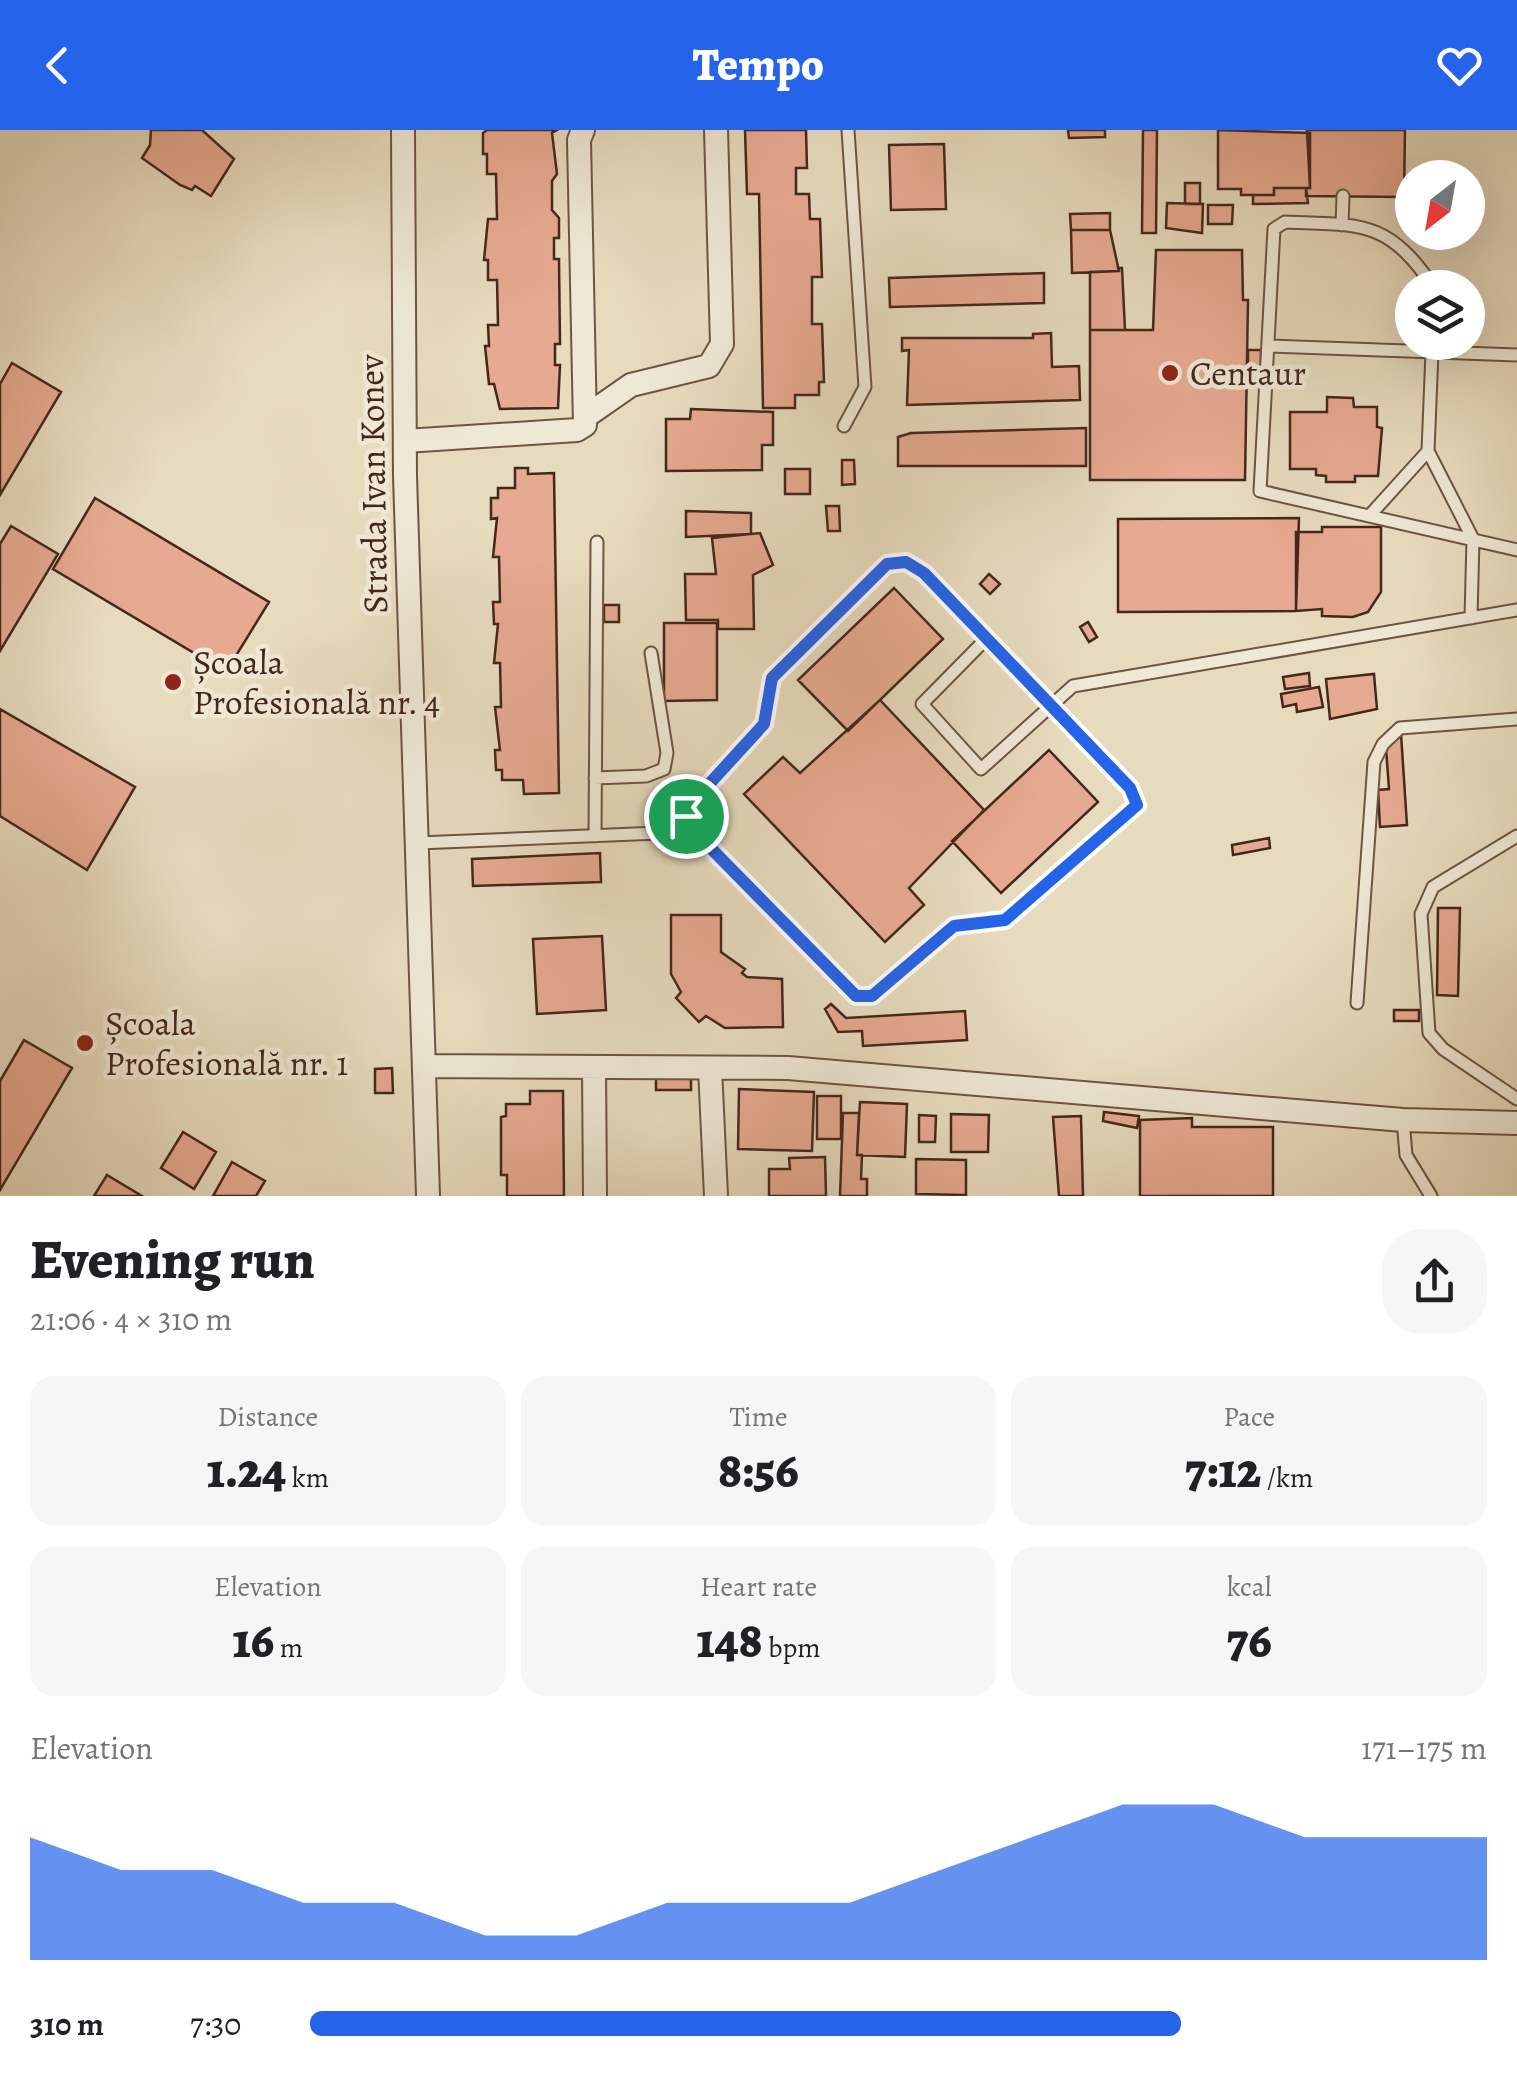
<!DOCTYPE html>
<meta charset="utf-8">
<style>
body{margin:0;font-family:Alegreya,serif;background:#f6f6f6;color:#202124;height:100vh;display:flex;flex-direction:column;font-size:38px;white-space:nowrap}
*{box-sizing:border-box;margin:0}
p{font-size:32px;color:#757577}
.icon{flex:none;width:55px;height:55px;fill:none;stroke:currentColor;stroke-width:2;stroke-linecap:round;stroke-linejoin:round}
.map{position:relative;height:1066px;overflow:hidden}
.panel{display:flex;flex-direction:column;background:#fff;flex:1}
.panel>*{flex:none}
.needle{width:65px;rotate:211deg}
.tools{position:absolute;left:1395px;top:30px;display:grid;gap:20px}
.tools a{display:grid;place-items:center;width:90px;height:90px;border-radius:50%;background:#fff;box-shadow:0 10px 40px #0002;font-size:50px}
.pin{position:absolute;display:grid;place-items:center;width:85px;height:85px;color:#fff;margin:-42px;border:5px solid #fff;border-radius:50%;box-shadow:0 2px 10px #0007}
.round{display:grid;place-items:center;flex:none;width:105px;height:105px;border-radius:40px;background:#f6f6f6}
.summary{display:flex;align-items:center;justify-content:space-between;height:170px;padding:0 30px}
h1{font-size:55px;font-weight:800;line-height:75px}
.stats{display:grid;grid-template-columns:repeat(3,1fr);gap:15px;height:170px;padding:10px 30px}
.stats div{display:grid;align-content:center;border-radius:25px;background:#f6f6f6;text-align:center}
.stats b{font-size:50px;font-weight:800}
.stats small{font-size:28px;font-weight:400}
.stats p{font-size:28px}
.chart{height:280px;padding:20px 30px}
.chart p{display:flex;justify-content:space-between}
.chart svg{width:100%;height:180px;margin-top:10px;fill:#2563eb;opacity:.7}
ul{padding:0 30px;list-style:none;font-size:32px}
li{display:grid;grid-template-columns:160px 120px 1fr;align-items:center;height:75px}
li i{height:25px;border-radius:12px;background:#2563eb}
header{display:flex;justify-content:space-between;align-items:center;height:130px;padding:0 30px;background:#2563eb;color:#fff;font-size:45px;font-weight:800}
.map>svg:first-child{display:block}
.building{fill:#e6a991;stroke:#45271a;stroke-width:2.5}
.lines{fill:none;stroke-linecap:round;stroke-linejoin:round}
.lane-casing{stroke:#6e5443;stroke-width:15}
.street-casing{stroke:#6e5443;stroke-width:26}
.lane{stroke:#efe8d5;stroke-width:11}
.street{stroke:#efe8d5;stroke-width:22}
.route-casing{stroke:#fff;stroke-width:20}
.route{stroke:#2563eb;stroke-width:12}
.poi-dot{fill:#8f2418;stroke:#efe8d5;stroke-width:4}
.labels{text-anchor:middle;stroke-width:9;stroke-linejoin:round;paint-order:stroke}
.poi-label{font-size:35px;fill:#45271a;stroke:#efe8d5;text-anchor:start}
.street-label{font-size:35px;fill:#45271a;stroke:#efe8d5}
</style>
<header><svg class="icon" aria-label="back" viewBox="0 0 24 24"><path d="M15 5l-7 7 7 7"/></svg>Tempo<svg class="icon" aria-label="heart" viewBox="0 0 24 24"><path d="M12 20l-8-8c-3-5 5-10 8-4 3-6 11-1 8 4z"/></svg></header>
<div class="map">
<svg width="1517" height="1066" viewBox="0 0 1517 1066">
<rect width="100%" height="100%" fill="#e7dbbe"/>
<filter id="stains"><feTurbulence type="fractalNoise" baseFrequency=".002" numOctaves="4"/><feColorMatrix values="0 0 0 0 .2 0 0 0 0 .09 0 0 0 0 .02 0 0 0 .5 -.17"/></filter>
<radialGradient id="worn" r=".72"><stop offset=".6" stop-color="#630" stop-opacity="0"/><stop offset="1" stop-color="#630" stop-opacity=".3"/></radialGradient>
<!-- building -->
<path class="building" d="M202,0l32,29 -23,37 -16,-10 -3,4 -12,-5 -38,-27 8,-13 1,-15z
M487,0h70l-5,3 5,41 -5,7v29l7,8v20h-5v21h5l1,85h-5v21h5l-2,43 -58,1 -6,-25h-5l-4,-38h4l-1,-21h10l-1,-45h-9v-20h-4l4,-41h9l-1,-45h-9v-20h-4v-21z
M745,0h61l1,38h-11v26h13l1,25h10l2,58h-10v47h10l2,58h-5v13h-24v13h-32l-4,-214h-12z
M1068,0h37v7l-36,1z
M1143,0h14l-1,103h-14z
M1218,0l92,3v55h-36v7h-33v-6h-23z
M1307,0h98l-1,67 -98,-1v-8h4z
M944,14l2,65 -55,1 -2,-65z
M1185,53h15v21h-15z
M1274,58h32l2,15 -55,1v-9h21z
M1167,73l36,1 -1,29 -36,-5z
M1208,75h25l-1,19h-24z
M1110,83v17h-39l-1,-16z
M1071,100h39l9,41 -47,2z
M1156,120h86l1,50h5l-3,180h-155v-150h63z
M1118,138h4l3,62h-35v-58l29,-1z
M1044,143v30l-154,4 -1,-29z
M1051,203l1,34 27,-1 1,34 -173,5 2,-55 -7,1v-13h131v-4z
M1248,220h13v28h-13z
M12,233l49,29 -61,103v-111z
M1327,267l26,1 1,9h23v20l5,1 -4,48h-23v6h-29v-6l-10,-1v-6h-26v-57h37z
M691,279l82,3v33h-11v25l-96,1v-52h24z
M1086,298v38h-188v-29l13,-4z
M842,330h12l1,24 -13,1z
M515,338h13v6l26,-1 5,320 -35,1 -1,-14h-21v-10h-6l-1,-20h5l-5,-43h6l-1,-44h-6l4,-39h-4l-1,-22h7l-1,-45h-6l4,-39 -6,1v-21h7v-10h17z
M785,339h25v25h-25z
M95,368l174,104 -43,70 -173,-103z
M826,376h13l1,25h-12z
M686,381l65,2v21l-65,3z
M1299,388l-3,93 -178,1v-93z
M11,396l47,28 -58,97v-107z
M1322,397h59v65l-13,20 -15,5 -31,-1v-7l-26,2v-79h26z
M760,403l13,32 -20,10 1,54h-36v-9h-32l-1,-46h31l-4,-36z
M989,444l11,10 -10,10 -10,-10z
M894,458l49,51 -95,92 -50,-51z
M604,475h15v17h-15z
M1088,492l9,15 -8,5 -9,-15z
M664,493h53v77l-53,1z
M1309,543l1,13 -25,3 -2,-12z
M1374,544l3,35 -47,10 -4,-40z
M1319,557l4,20 -26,5 -1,-8 -13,3 -2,-13z
M880,570l104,110 -75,78 15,17 -39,37 -141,-148 39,-37 17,16z
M0,579l135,78 -48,83 -87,-54z
M1401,604l6,91 -27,2 -2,-37 11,-1 -4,-54z
M1049,620l49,52 -97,91 -49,-52z
M1269,708l1,10 -37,7 -1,-10z
M600,723l1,29 -128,4 -1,-27z
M1438,778h22l-2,88 -21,-1z
M671,785h50v37l24,17 -3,4 5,4 35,2 1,48 -58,1 -19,-12 -7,6 -23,-24 5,-6 -10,-18z
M602,806l4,74 -69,4 -4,-75z
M831,874l15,14 119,-7 2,29 -104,6 -1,-15 -24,1 -13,-23z
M1394,880h25v11h-25z
M24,910l48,28 -72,122v-109z
M392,938l1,25h-18v-24z
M656,947h35v13h-35z
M739,959l75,3 -2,59 -74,-2z
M530,961h33l1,105h-57v-21h-6v-58l5,-1v-12h24z
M817,966h24v43h-24z
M860,972l47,2 -2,53 -48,-2z
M1104,982l35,4 -2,12 -34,-7z
M843,983h16l-2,42h5l-1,24h6v17h-27z
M951,984l38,1 -1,37h-37z
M919,985l17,1 -1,26h-16z
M1081,986l2,80h-24l-6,-79z
M1192,988v9h81v69h-133v-76z
M183,1002l33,20 -22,37 -33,-21z
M825,1027l1,39h-57v-27h21l-1,-11z
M916,1029l50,1v35l-50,-1z
M232,1032l33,19 -9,15h-43z
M107,1045l35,21h-48z"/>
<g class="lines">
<!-- lane casing -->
<g class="lane-casing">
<path id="lane" d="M1342,95l1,-29
M1434,158c-46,-69 -73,-63 -149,-66l-11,7 -14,262 257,59
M1268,216l249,9
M1432,222l-4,99 45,88 -2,79
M844,296l21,-39 -17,-257
M1371,384l57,-63
M987,508l-65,66 59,65 92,-83 444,-76
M595,648l51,-2 18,-7 3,-16 -16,-100
M595,706l2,-294
M1517,706l-84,51 -12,27 8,119 14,16 74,50
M418,713l241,-10 27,-17 5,-12 73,-80 8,-46 115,-114 19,-2 18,11 206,214 7,18 -132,115 -51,6 -82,70h-16l-14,-11 -152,-158 -4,-11
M1357,873l17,-241 9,-18 17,-16 117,-9
M1403,990l3,35 25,41"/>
</g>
<!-- street casing -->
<g class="street-casing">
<path id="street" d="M403,0l2,346 23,720
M585,287l46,-32 78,-19 13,-22 -6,-214
M405,311l172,-11 8,-5 -6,-285 4,-10
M424,936l364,2 615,52 114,3
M594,938l1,128
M710,938l6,128"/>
</g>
<!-- lane -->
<use href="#lane" class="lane"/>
<!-- street -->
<use href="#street" class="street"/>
</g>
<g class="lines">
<!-- route casing -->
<g class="route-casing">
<path id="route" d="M906,432l18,11 206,215 7,17 -132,115 -51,6 -82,70h-16l-166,-169 -4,-11 5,-12 73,-80 8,-46 115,-114z"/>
</g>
<!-- route -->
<use href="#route" class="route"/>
</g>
<!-- markers -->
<g class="poi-dot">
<circle cx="1170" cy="243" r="10"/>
<circle cx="173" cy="552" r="10"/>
<circle cx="85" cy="913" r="10"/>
</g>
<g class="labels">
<!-- poi labels -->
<g class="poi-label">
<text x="1190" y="255">Centaur</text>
<text x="193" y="544">Școala<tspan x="193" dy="40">Profesională nr. 4</tspan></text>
<text x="105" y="905">Școala<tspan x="105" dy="40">Profesională nr. 1</tspan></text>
</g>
<!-- street labels -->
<g class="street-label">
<text transform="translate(373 354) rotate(-91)" y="12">Strada Ivan Konev</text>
</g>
</g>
<rect width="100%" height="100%" filter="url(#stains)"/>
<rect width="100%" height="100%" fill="url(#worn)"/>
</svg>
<div class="tools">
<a><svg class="needle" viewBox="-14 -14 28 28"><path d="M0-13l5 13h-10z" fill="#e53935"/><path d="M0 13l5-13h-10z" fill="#757577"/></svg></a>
<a><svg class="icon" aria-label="layers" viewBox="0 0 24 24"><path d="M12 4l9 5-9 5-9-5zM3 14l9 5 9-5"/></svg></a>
</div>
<div class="pin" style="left:686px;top:686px;background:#1e9e55"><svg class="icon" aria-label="arrive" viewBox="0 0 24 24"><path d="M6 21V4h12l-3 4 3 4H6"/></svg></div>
</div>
<section class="panel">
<div class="summary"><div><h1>Evening run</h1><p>21:06 · 4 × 310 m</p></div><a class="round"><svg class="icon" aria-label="share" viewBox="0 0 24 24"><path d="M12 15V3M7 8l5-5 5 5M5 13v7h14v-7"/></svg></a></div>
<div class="stats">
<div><p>Distance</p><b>1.24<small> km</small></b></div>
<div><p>Time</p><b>8:56</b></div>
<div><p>Pace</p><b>7:12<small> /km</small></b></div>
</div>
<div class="stats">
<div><p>Elevation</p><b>16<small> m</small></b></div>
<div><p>Heart rate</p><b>148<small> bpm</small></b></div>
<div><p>kcal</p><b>76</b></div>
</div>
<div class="chart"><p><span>Elevation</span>171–175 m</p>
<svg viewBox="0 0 160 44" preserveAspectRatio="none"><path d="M0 44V14L10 22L20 22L30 30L40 30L50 38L60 38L70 30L80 30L90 30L100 22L110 14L120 6L130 6L140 14L150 14L160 14V44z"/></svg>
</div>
<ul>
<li><b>310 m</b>7:30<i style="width:74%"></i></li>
</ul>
</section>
